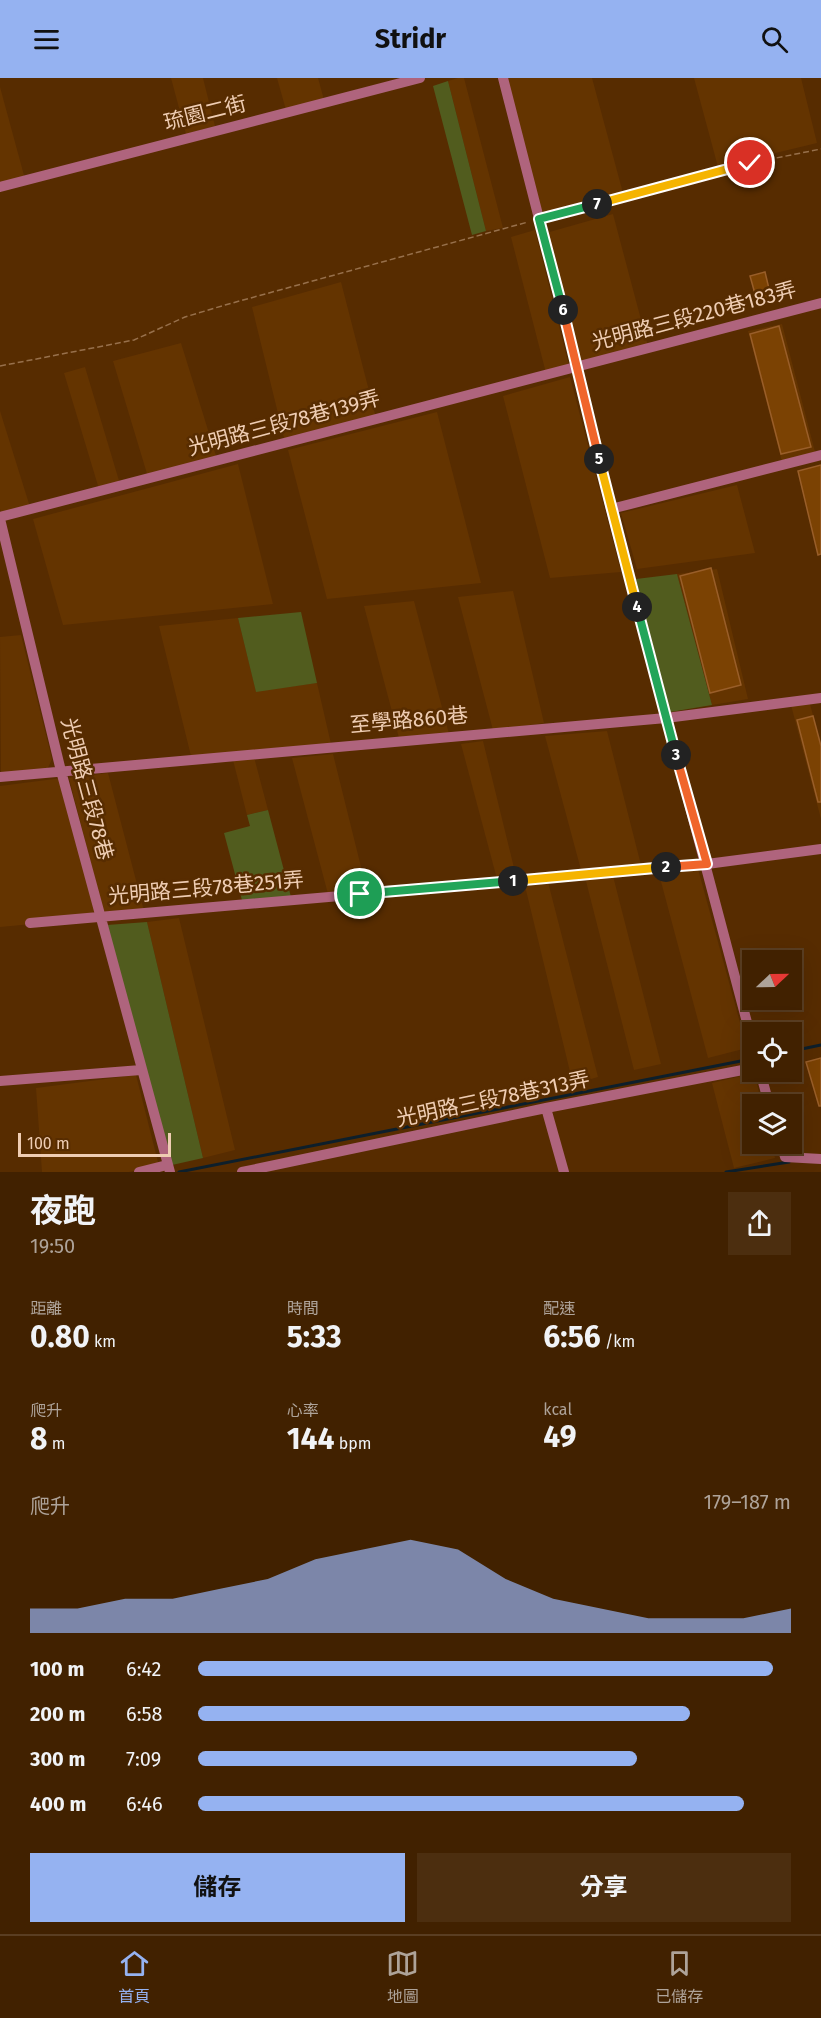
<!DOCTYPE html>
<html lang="zh-TW">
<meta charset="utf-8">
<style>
body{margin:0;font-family:"Fira Sans","Noto Sans TC",sans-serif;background:#4c2e0f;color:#f1f3f6;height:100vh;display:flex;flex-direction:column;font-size:22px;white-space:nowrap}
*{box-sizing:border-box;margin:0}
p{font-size:20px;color:#aea399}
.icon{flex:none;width:33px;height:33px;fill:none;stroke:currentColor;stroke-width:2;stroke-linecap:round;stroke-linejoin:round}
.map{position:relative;height:1094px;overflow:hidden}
.panel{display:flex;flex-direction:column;background:#412100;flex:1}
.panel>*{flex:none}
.needle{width:39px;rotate:68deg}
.fabs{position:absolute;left:742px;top:872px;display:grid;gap:12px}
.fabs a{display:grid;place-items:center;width:60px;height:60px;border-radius:0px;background:#412100;box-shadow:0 6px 24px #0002,0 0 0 2px #5a3e22;font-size:30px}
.scale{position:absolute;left:18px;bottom:15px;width:153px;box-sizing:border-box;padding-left:6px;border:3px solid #efcdb3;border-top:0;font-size:16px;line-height:21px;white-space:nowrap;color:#efcdb3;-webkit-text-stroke:4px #572c00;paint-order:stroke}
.pin{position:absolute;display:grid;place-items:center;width:51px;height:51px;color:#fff;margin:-26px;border:3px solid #fff;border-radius:50%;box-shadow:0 2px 6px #0007}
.km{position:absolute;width:30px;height:30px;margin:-15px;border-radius:50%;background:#222;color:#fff;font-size:16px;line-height:30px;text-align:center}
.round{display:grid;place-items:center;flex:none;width:63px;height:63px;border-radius:0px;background:#4c2e0f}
.head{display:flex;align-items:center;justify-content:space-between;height:102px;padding:0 30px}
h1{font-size:33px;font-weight:700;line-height:45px}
.stats{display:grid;grid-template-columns:repeat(3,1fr);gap:9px;height:102px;padding:6px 30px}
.stats div{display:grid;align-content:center}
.stats b{font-size:30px;font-weight:700}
.stats small{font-size:16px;font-weight:400}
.stats p{font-size:16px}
.chart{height:168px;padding:12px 30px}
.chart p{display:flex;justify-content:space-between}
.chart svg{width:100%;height:108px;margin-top:6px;fill:#95b2f1;opacity:.7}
.primary-button{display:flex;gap:12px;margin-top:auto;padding:12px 30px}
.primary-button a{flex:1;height:69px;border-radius:0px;background:#95b2f1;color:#111;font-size:24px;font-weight:700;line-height:69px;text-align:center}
.primary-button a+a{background:#4c2e0f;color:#f1f3f6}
ul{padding:0 30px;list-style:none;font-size:20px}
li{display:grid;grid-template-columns:96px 72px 1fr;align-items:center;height:45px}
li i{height:15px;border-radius:8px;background:#95b2f1}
header{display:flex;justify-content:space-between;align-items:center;height:78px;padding:0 30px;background:#95b2f1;color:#111;font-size:27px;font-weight:700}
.dock{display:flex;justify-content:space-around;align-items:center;height:84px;border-top:2px solid #5a3e22;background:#412100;font-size:16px;color:#aea399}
.dock a{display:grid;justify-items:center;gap:3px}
.dock .selected{color:#95b2f1}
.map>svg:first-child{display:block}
.built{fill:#643400}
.green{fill:#515c1e}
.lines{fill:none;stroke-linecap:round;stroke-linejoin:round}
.stream{stroke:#0d1f2b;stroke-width:3}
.building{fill:#7b4203;stroke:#995e29;stroke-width:1.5}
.path{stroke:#97704b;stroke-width:1.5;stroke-dasharray:6 3;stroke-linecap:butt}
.minor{stroke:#af647d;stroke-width:10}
.split-1-casing{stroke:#fff;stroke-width:12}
.split-2-casing{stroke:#fff;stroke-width:12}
.split-3-casing{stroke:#fff;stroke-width:12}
.split-4-casing{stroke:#fff;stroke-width:12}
.split-5-casing{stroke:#fff;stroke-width:12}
.split-6-casing{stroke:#fff;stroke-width:12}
.split-7-casing{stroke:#fff;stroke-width:12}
.split-8-casing{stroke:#fff;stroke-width:12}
.split-1{stroke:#22a559;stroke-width:8}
.split-2{stroke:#f5b400;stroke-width:8}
.split-3{stroke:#f0652b;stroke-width:8}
.split-4{stroke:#22a559;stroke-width:8}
.split-5{stroke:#f5b400;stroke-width:8}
.split-6{stroke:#f0652b;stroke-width:8}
.split-7{stroke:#22a559;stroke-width:8}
.split-8{stroke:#f5b400;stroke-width:8}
.labels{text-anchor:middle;stroke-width:5;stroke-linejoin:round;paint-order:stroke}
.street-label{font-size:21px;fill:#efcdb3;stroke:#572c00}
</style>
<header><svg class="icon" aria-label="menu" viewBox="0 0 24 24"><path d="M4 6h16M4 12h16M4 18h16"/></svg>Stridr<svg class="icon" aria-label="search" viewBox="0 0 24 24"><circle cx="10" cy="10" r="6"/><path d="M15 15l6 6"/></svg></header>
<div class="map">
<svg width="821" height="1094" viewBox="0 0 821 1094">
<rect width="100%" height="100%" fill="#572c00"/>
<!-- built -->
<path class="built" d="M171,0h32l12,48 -29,8z
M277,0h41l6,22 -38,10z
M458,0h6l39,150 -17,3 -38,-150z
M506,0h86l31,115 -82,21z
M694,0h107l16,65 -99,24z
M0,9l25,92 -25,7z
M613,136l35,132 -66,18 -36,-131z
M535,152l34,136 -23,7 -35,-136z
M341,204l35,136 -91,24 -33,-135z
M782,246l33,128 -33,10 -34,-131z
M181,265l36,116 -69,18 -35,-116z
M85,289l35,117 -21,5 -35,-116z
M570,299l51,195 -71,6 -47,-182z
M0,333l30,96 -29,6 -1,-4z
M437,334l44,171 -154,16 -39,-149z
M238,386l35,140 -210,21 -30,-106z
M737,407l18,68 -118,16 -16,-56z
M717,491l31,130 -36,6 -35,-131z
M513,513l31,132 -51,7 -35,-133z
M414,523l35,133 -50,4 -35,-132z
M238,540l18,73 61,-8 14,61 -140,12 -32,-130z
M21,557l31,124 -5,11 -46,4 -1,-137z
M810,626l11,41v74l-30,-114z
M607,653l34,134 -60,5 -36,-134z
M483,663l33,135 -19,3 -36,-135z
M333,676l34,137 -39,3 -36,-136z
M254,679l14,53 -21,5 -14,-55z
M108,695l36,138 -39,6 -36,-139z
M62,700l35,140 -97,9v-141z
M698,791l49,179 -39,10 -49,-184z
M613,798l48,188 -27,6 -48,-189z
M548,804l50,195 -25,7 -48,-198z
M179,840l56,232 -32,8 -56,-236z
M754,995l8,31h-9v39h18l4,15 -41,10 -22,-85z
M136,997l23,91 -30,6h-87l-6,-84z"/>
<!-- green -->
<path class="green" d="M448,3l38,150 -14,4 -39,-149z
M677,496l35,131 -42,7 -34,-133z
M301,534l16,71 -61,9 -18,-74z
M268,732l23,87 -48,7 -19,-71 26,-7 -3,-11z
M147,844l56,236 -31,7 -65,-240z"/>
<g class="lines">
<!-- stream -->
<path class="stream" d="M792,973l29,-6
M179,1094l572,-113
M726,1094l63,-10"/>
</g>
<!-- building -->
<path class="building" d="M765,194l6,25 -14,4 -7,-25z
M779,248l32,121 -30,7 -31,-120z
M821,387v89l-3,1 -20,-84z
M711,490l30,117 -31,8 -30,-117z
M813,638l8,30v56h-3l-21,-82z
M821,980v48h-2l-13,-44z"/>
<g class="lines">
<!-- path -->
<path class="path" d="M550,138l201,-53 70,-14
M0,288l134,-26 51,-23 40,-12 303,-83"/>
<!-- minor -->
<path class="minor" d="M503,0l74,289 34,142 142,536
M0,109l420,-109
M611,431l210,-54
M0,439l821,-214
M0,441l61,252 109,401
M0,699l666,-59 155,-20
M30,845l677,-59 114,-15
M760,993l9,33
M0,1003l141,-11
M546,1030l18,64
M781,1065l4,14 36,2
M139,1094l28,-7
M242,1094l304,-64 207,-40"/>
</g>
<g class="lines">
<!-- split-1 casing -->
<g class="split-1-casing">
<path id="split-1" d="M360,816l153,-13"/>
</g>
<!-- split-2 casing -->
<g class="split-2-casing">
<path id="split-2" d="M513,803l153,-14"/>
</g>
<!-- split-3 casing -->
<g class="split-3-casing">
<path id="split-3" d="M666,789l41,-3 -31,-109"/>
</g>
<!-- split-4 casing -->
<g class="split-4-casing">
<path id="split-4" d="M637,529l39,148"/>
</g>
<!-- split-5 casing -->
<g class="split-5-casing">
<path id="split-5" d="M599,381l38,148"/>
</g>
<!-- split-6 casing -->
<g class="split-6-casing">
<path id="split-6" d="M563,232l36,149"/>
</g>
<!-- split-7 casing -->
<g class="split-7-casing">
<path id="split-7" d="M563,232l-24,-91 58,-15"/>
</g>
<!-- split-8 casing -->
<g class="split-8-casing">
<path id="split-8" d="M597,126l153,-41"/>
</g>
<!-- split-1 -->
<use href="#split-1" class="split-1"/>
<!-- split-2 -->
<use href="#split-2" class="split-2"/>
<!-- split-3 -->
<use href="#split-3" class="split-3"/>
<!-- split-4 -->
<use href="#split-4" class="split-4"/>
<!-- split-5 -->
<use href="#split-5" class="split-5"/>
<!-- split-6 -->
<use href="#split-6" class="split-6"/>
<!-- split-7 -->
<use href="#split-7" class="split-7"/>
<!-- split-8 -->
<use href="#split-8" class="split-8"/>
</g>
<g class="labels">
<!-- street labels -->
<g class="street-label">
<text transform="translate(205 35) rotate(-14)" y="7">琉園二街</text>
<text transform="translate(694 238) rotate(-15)" y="7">光明路三段220巷183弄</text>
<text transform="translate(284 345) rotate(-15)" y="7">光明路三段78巷139弄</text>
<text transform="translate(409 642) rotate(-5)" y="7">至學路860巷</text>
<text transform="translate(87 711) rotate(75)" y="7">光明路三段78巷</text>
<text transform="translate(206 810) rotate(-5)" y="7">光明路三段78巷251弄</text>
<text transform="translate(493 1021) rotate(-12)" y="7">光明路三段78巷313弄</text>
</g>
</g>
</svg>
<div class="fabs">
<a><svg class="needle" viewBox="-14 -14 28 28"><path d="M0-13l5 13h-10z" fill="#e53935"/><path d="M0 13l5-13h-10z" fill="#aea399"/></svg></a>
<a><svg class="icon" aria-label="locate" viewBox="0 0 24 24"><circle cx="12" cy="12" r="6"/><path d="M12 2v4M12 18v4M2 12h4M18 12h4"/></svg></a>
<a><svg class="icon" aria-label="layers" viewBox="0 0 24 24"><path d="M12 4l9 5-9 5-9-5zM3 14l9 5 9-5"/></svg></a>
</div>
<div class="scale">100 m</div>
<div class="pin" style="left:360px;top:816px;background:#1e9e55"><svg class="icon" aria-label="arrive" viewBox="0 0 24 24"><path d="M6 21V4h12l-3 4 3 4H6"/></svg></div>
<div class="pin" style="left:750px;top:85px;background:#d93025"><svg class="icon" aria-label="check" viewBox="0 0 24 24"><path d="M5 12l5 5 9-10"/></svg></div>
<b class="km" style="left:513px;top:803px">1</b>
<b class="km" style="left:666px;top:789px">2</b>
<b class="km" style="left:676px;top:677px">3</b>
<b class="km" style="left:637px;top:529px">4</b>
<b class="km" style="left:599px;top:381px">5</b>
<b class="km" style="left:563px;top:232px">6</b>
<b class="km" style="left:597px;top:126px">7</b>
</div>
<section class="panel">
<div class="head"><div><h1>夜跑</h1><p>19:50</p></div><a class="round"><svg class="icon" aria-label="share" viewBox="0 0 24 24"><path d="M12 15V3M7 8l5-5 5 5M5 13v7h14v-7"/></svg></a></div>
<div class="stats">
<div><p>距離</p><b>0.80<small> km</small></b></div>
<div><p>時間</p><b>5:33</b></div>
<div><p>配速</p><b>6:56<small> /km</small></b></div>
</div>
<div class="stats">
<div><p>爬升</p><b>8<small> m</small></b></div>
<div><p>心率</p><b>144<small> bpm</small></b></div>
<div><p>kcal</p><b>49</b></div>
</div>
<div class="chart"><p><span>爬升</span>179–187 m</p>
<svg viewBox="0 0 160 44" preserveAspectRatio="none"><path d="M0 44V34L10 34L20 30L30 30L40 26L50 22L60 14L70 10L80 6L90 10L100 22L110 30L120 34L130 38L140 38L150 38L160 34V44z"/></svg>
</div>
<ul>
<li><b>100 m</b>6:42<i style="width:97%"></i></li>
<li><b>200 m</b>6:58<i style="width:83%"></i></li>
<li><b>300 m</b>7:09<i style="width:74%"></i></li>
<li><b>400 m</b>6:46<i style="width:92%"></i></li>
</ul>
<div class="primary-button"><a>儲存</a><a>分享</a></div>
</section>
<nav class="dock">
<a class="selected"><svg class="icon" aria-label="home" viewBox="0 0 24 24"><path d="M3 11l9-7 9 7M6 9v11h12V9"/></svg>首頁</a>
<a><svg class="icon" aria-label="map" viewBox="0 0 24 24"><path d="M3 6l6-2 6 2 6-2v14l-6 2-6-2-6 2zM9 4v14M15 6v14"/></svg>地圖</a>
<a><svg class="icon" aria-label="saved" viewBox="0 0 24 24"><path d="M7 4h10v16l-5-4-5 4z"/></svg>已儲存</a>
</nav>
